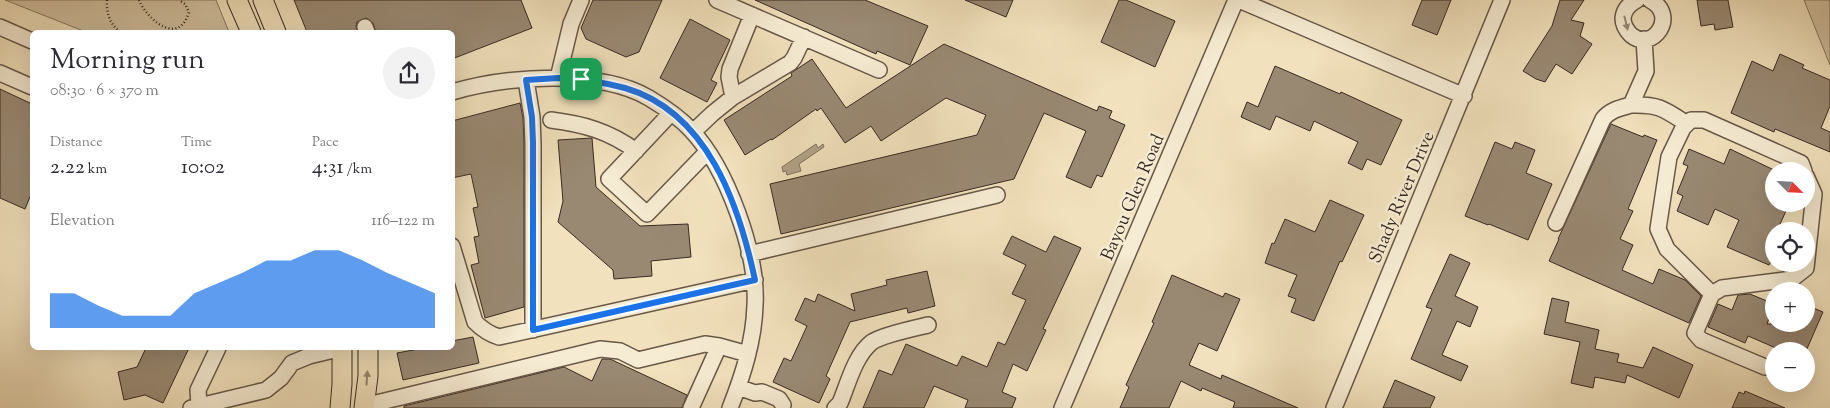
<!DOCTYPE html>
<meta charset="utf-8">
<style>
body{margin:0;font-family:"Sorts Mill Goudy",serif;background:#f2f2f3;color:#2b2b33;height:100vh;display:flex;flex-direction:column;font-size:19px;white-space:nowrap}
*{box-sizing:border-box;margin:0}
p{font-size:16px;color:#7c7c81}
.icon{flex:none;width:28px;height:28px;fill:none;stroke:currentColor;stroke-width:2;stroke-linecap:round;stroke-linejoin:round}
.map{position:relative;flex:1;overflow:hidden}
.side{position:absolute;left:30px;top:30px;width:425px;height:320px;display:flex;flex-direction:column;background:#fff;border-radius:8px;box-shadow:0 5px 20px #0002}
.side>*{flex:none}
.needle{width:32px;rotate:114deg}
.controls{position:absolute;left:1765px;top:162px;display:grid;gap:10px}
.controls a{display:grid;place-items:center;width:50px;height:50px;border-radius:50%;background:#fff;box-shadow:0 5px 20px #0002;font-size:25px}
.pin{position:absolute;display:grid;place-items:center;width:42px;height:42px;color:#fff;margin:-21px;border-radius:10px;box-shadow:0 2px 8px #0006}
.round{display:grid;place-items:center;flex:none;width:52px;height:52px;border-radius:26px;background:#f2f2f3}
.summary{display:flex;align-items:center;justify-content:space-between;height:85px;padding:0 20px}
h1{font-size:28px;font-weight:600;line-height:38px}
.stats{display:grid;grid-template-columns:repeat(3,1fr);gap:8px;height:85px;padding:5px 20px}
.stats div{display:grid;align-content:center}
.stats b{font-size:21px;font-weight:600}
.stats small{font-size:14px;font-weight:400}
.stats p{font-size:14px}
.chart{height:140px;padding:10px 20px}
.chart p{display:flex;justify-content:space-between}
.chart svg{width:100%;height:90px;margin-top:5px;fill:#1a73e8;opacity:.7}
.map>svg:first-child{display:block}
.green{fill:#d2c2a2;stroke:#867662}
.water{fill:#b2a388;stroke:#827360}
.building{fill:#998973;stroke:#392a23}
.lines{fill:none;stroke-linecap:round;stroke-linejoin:round}
.minor-casing{stroke:#675849;stroke-width:18}
.major-casing{stroke:#392a23;stroke-width:21}
.path{stroke:#392a23;stroke-width:2.5;stroke-dasharray:1 2.5;stroke-linecap:butt}
.minor{stroke:#f6ecd3;stroke-width:15}
.major{stroke:#f1e1bc;stroke-width:19}
.oneway{fill:#988b7b}
.oneway2{fill:#958670}
.route-casing{stroke:#fff;stroke-width:10}
.route{stroke:#1a73e8;stroke-width:6}
.labels{text-anchor:middle;stroke-width:5;stroke-linejoin:round;paint-order:stroke}
.street-label{font-size:18px;fill:#392a23;stroke:#f6ecd3}
</style>
<div class="map">
<svg width="1830" height="408" viewBox="0 0 1830 408">
<rect width="100%" height="100%" fill="#f1e1bc"/>
<filter id="stains"><feTurbulence type="fractalNoise" baseFrequency=".004" numOctaves="4"/><feColorMatrix values="0 0 0 0 .2 0 0 0 0 .09 0 0 0 0 .02 0 0 0 .5 -.17"/></filter>
<radialGradient id="worn" r=".72"><stop offset=".6" stop-color="#630" stop-opacity="0"/><stop offset="1" stop-color="#630" stop-opacity=".3"/></radialGradient>
<!-- green -->
<path class="green" d="M5,0h211l13,32h-143z
M1804,0h26v65z"/>
<!-- water -->
<path class="water" d="M816,144l2,4 5,-4 1,3 -25,17 2,7 -14,4 -1,-4 -3,1 -1,-5z"/>
<!-- building -->
<path class="building" d="M294,0h227l11,28 -80,31v-27h-76l-3,-9 -7,-5 -9,4 -1,4 1,6h-50z
M593,0h69l-23,52 -13,5 -40,-18 -5,-11z
M755,0h110l63,26 -18,39 -33,-14 -1,3z
M965,0h48l-7,17z
M1119,0h7l49,21 -20,46 -54,-25z
M1422,0h29l-14,35 -25,-10z
M1560,0h24l-13,20 13,3 -4,13 12,8 -20,30 -16,-10 -11,18 -9,-3 -13,-8 29,-45z
M1697,0h31l5,27 -18,3 -1,-6 -13,2z
M690,19l40,21 -19,40 6,3 -10,19 -47,-24z
M944,44l153,67 2,-5 13,5 -3,7 16,7 -23,52 -5,-2 -6,13 -25,-11 20,-46 -42,-18 -30,66 -233,55 -11,-50 207,-49 9,-20 -40,-17 -65,43 -10,-15 -26,17 -24,-35 -4,3 -1,-2 -44,31 -1,-1 -26,16 -21,-35 68,-44 -1,-3 21,-14 34,49z
M1780,54l24,11 -2,3 28,12v26l-9,22 9,4v20l-55,-23 -1,3 -43,-19 21,-52 21,10z
M1275,66l65,28 1,-2 61,28 -21,45 -14,-6 -5,11 -14,-7 10,-21 -44,-21 -4,10 -34,-15 -6,14 -29,-13 6,-15 11,5z
M0,89l32,15v88l-7,17 -25,-11z
M520,103l3,15 1,25v164l-39,11 -14,-53 8,-2 -5,-26 5,-1 -6,-28 5,-1 -7,-33 -19,4v-57z
M1611,124l32,13 1,-2 13,5 -29,69 5,2 -13,28 13,6 -11,25 31,14 6,-15 26,11 16,16 -12,27 -140,-62 10,-22h-1z
M592,138l4,49 44,39 48,-2 3,33 -40,4 1,15 -38,3 -1,-9 -55,-48 5,-21 -5,-61z
M1495,142l17,7 3,-7 20,8 -9,23 26,11 -24,56 -39,-16 -1,1 -23,-9z
M1689,149l35,15 6,-15 44,21v17l-4,9 4,2v6h15l-12,27h-3v25l-5,9 -42,-18 12,-27 -24,-11 -7,16 -31,-14 6,-15 -6,-3 11,-27 -5,-2z
M1330,200l34,15 -22,47 -2,-1 -26,60 -23,-9 5,-13 -8,-3 9,-21 -32,-12 7,-20 2,1 11,-25 30,13z
M1012,236l34,16 8,-16 27,12 -38,81 3,1 -19,41 -14,-7 -11,28 14,6 -4,10h-47l3,-8 -34,-14 -10,22h-61l16,-38 13,5 14,-31 51,22 5,-10 25,11 11,-25 7,3 21,-45 -14,-6 14,-29 -23,-11z
M1450,254l20,9 -15,33 23,11 -8,20 -13,-6 -15,34 26,11 -7,15 -50,-22 21,-50 -6,-2z
M927,271l8,35 -27,7 -1,-5 -57,14 -24,54 4,3 -11,24 -46,-21 11,-24 7,3 16,-35 -12,-6 10,-22 10,4 3,-8 37,17 -4,-17 36,-9 -1,-5z
M1172,275l51,22 2,-4 15,6 -23,52 -18,-8 -10,22 32,14 1,-4 76,33h-65l2,-6 -33,-14 -1,3 -20,-10 -12,27h-49l9,-21 -3,-2 28,-62 -2,-1z
M1750,294l24,10 -7,20h39v-19l17,7 -17,39 -17,-7 -3,7h-3l-35,-15 -3,7 -37,-16 10,-23 14,6 6,-15z
M1552,298l17,4 -4,20 34,8 -4,19 24,5 -2,8 26,6 10,-21 40,18 -14,33 -52,-23 -2,8 -30,-6 -2,11 -22,-5 9,-41 -36,-8z
M473,337l6,26 -76,17 -6,-27 27,-5h28v-7z
M146,348h43l-26,55 -18,-8 -21,5 -6,-28 19,-5z
M602,359h8l77,36 -5,13h-278v-2l160,-39 28,14z
M1395,380l40,17 -5,11h-47z
M1745,391l40,17h-53l7,-16 5,2z"/>
<g class="lines">
<!-- minor casing -->
<g class="minor-casing">
<path id="minor" d="M717,0l162,70
M1239,0l225,96
M1637,0c-8,4 -13,9 -14,18 0,6 3,12 8,17 22,18 48,-20 19,-35
M0,27l32,14
M365,27l2,5
M1644,39l2,32 -15,34c28,-1 33,4 56,19
M0,73l32,14
M558,78l13,-54 10,-24
M526,80l6,37 1,26v187
M452,92c55,-16 147,-23 197,6 15,9 31,20 42,32 36,38 67,124 64,175 -1,36 -12,70 -25,103
M733,97l-4,-20 1,-8 22,-54
M671,113l-62,66 38,35 60,-62
M551,120c32,4 58,11 85,31
M693,132l19,-18 21,-17 57,-34 4,-5 10,-21
M1556,223l47,-104c7,-9 17,-11 28,-14
M452,246l23,76c7,7 14,12 24,15l256,-57
M749,254l248,-59
M1712,294l-45,-45 -9,-20 11,-72 14,-29 8,-8h13l97,43 3,8
M1765,367l-64,-27 -6,-7 17,-39 10,-6 70,-9 14,-11 8,-74 -8,-18
M738,387l17,6 7,-1 17,7 4,6
M199,406l-1,-16 20,-42
M364,406l236,-57 20,2 18,9 67,-16 14,2 29,8
M191,408l75,-18 15,-12 11,-15 17,-7 33,-8
M691,408l28,-62
M835,408l5,-5c8,-19 15,-48 32,-61 10,-7 43,-14 56,-17
M1062,408l174,-408
M1334,408l168,-408"/>
</g>
<!-- major casing -->
<g class="major-casing">
<path id="major" d="M237,0l14,32
M263,0l13,32
M340,408l2,-24v-36
M364,408l4,-32v-28"/>
</g>
<!-- path -->
<path class="path" d="M107,0c-1,13 3,24 13,32
M139,0c9,21 40,46 50,12l-4,-8 -6,-4"/>
<!-- minor -->
<use href="#minor" class="minor"/>
<!-- major -->
<use href="#major" class="major"/>
</g>
<!-- one-way arrows -->
<defs><path id="oneway-solid" d="M-6-.8H1V-3.2L6.5 0L1 3.2V.8H-6Z" transform="scale(1.25)"/></defs>
<use class="oneway" href="#oneway-solid" transform="translate(1626 23) rotate(77)"/>
<use class="oneway2" href="#oneway-solid" transform="translate(367 378) rotate(-86)"/>
<g class="lines">
<!-- route casing -->
<g class="route-casing">
<path id="route" d="M558,78c23,1 45,4 67,10 83,24 114,117 130,192l-222,50v-187l-1,-26 -6,-37z"/>
</g>
<!-- route -->
<use href="#route" class="route"/>
</g>
<g class="labels">
<!-- street labels -->
<g class="street-label">
<text transform="translate(1132 197) rotate(-67)" y="6">Bayou Glen Road</text>
<text transform="translate(1401 197) rotate(-67)" y="6">Shady River Drive</text>
</g>
</g>
<rect width="100%" height="100%" filter="url(#stains)"/>
<rect width="100%" height="100%" fill="url(#worn)"/>
</svg>
<div class="controls">
<a><svg class="needle" viewBox="-14 -14 28 28"><path d="M0-13l5 13h-10z" fill="#e53935"/><path d="M0 13l5-13h-10z" fill="#7c7c81"/></svg></a>
<a><svg class="icon" aria-label="locate" viewBox="0 0 24 24"><circle cx="12" cy="12" r="6"/><path d="M12 2v4M12 18v4M2 12h4M18 12h4"/></svg></a>
<a>+</a>
<a>−</a>
</div>
<div class="pin" style="left:581px;top:79px;background:#1e9e55"><svg class="icon" aria-label="arrive" viewBox="0 0 24 24"><path d="M6 21V4h12l-3 4 3 4H6"/></svg></div>
<section class="side">
<div class="summary"><div><h1>Morning run</h1><p>08:30 · 6 × 370 m</p></div><a class="round"><svg class="icon" aria-label="share" viewBox="0 0 24 24"><path d="M12 15V3M7 8l5-5 5 5M5 13v7h14v-7"/></svg></a></div>
<div class="stats">
<div><p>Distance</p><b>2.22<small> km</small></b></div>
<div><p>Time</p><b>10:02</b></div>
<div><p>Pace</p><b>4:31<small> /km</small></b></div>
</div>
<div class="chart"><p><span>Elevation</span>116–122 m</p>
<svg viewBox="0 0 160 44" preserveAspectRatio="none"><path d="M0 44V27L10 27L20 33L30 38L40 38L50 38L60 27L70 22L80 17L90 11L100 11L110 6L120 6L130 11L140 17L150 22L160 27V44z"/></svg>
</div>
</section>
</div>
